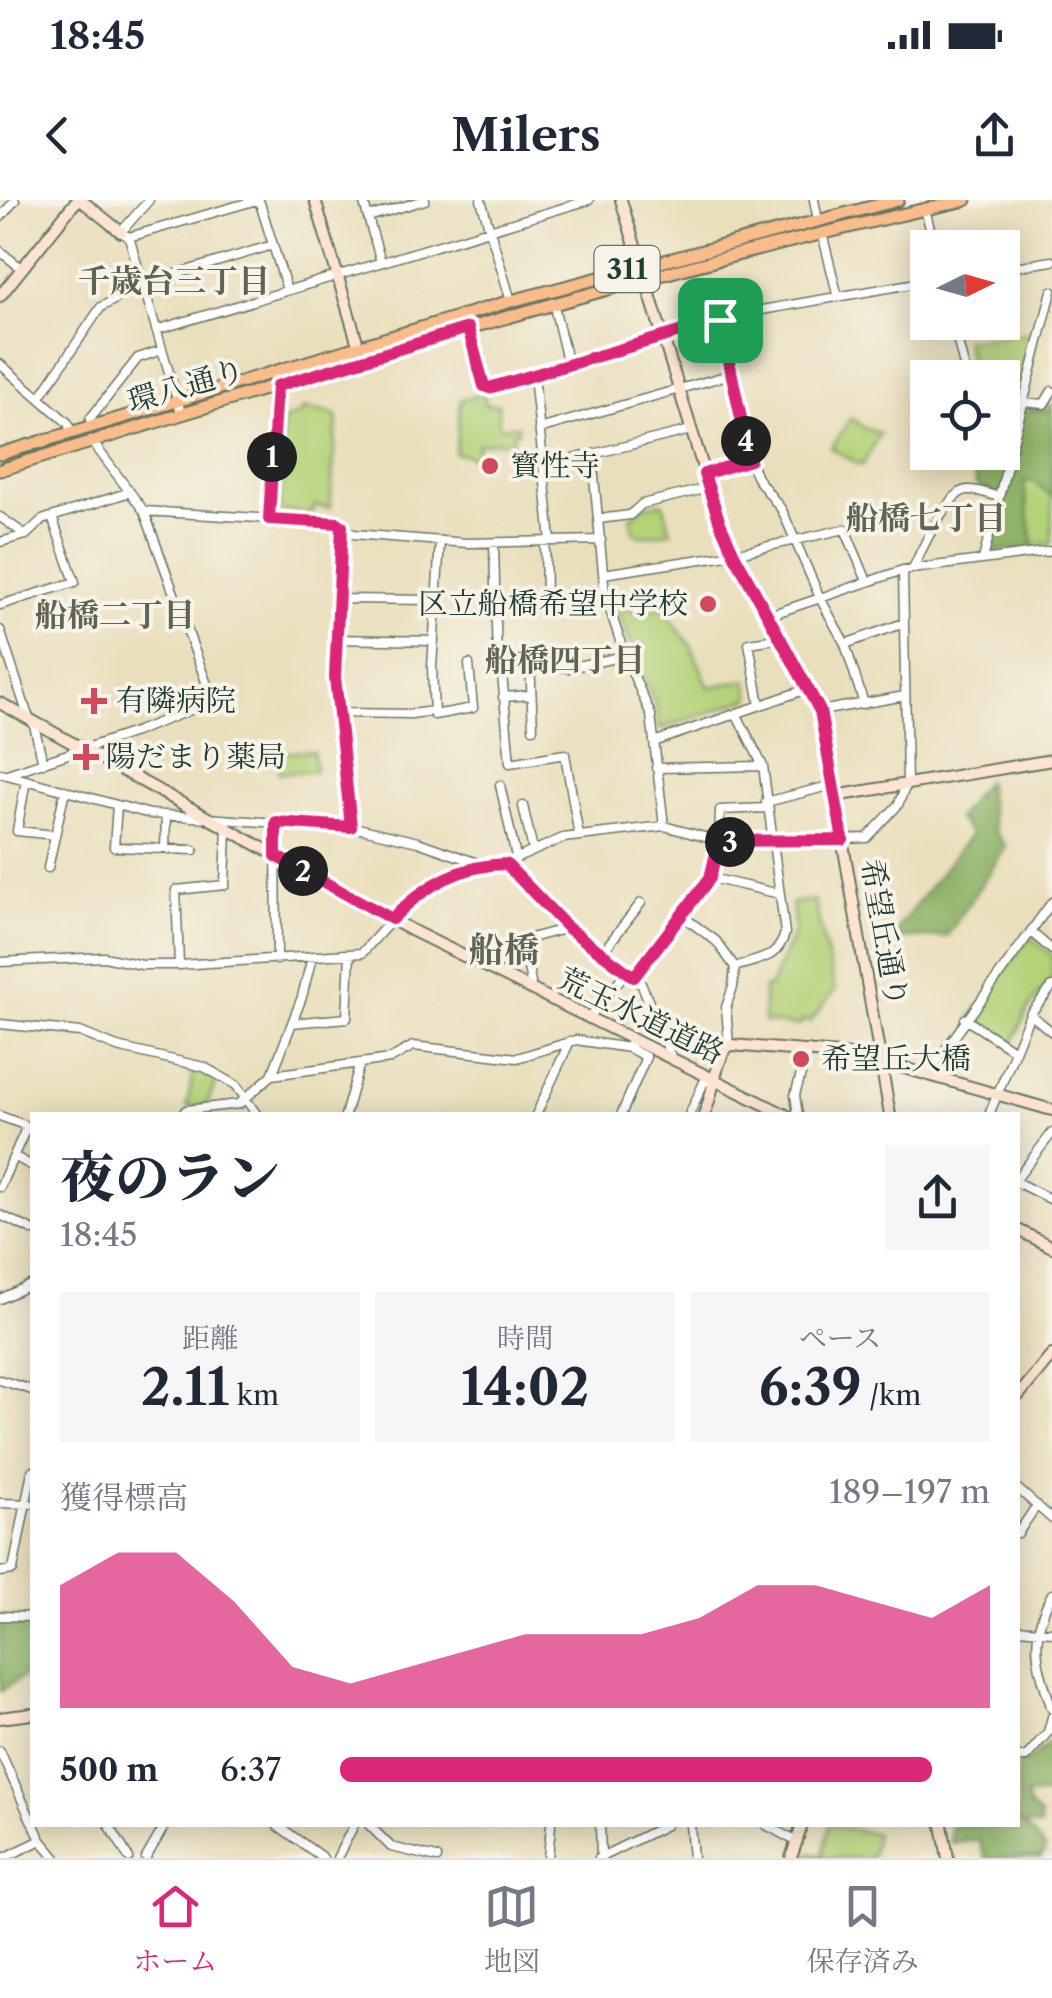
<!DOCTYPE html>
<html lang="ja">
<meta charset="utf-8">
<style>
body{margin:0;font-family:"Libre Caslon Text","Noto Serif JP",serif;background:#f6f6f7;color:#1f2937;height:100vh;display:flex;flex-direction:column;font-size:38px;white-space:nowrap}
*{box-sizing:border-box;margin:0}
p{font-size:32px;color:#747a83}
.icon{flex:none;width:55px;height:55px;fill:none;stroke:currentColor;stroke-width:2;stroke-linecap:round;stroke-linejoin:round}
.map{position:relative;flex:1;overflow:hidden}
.panel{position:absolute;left:30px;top:912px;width:990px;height:715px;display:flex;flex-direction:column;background:#fff;border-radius:0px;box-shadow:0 5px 25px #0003}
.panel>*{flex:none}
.needle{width:65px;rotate:85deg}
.tools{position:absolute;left:910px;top:30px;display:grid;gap:20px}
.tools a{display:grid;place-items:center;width:110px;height:110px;border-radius:0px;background:#fff;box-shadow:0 5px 25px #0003;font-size:50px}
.pin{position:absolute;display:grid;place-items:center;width:85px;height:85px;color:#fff;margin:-42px;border-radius:20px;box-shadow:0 5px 15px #0006}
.km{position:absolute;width:50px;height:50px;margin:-25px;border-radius:50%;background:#222;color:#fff;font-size:28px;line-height:50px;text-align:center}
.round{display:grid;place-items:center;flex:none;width:105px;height:105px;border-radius:0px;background:#f6f6f7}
.headline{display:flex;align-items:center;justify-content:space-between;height:170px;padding:0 30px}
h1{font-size:55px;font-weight:800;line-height:75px}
.metrics{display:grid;grid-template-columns:repeat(3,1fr);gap:15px;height:170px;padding:10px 30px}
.metrics div{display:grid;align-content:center;border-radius:0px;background:#f6f6f7;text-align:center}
.metrics b{font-size:50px;font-weight:800}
.metrics small{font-size:28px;font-weight:400}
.metrics p{font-size:28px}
.chart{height:280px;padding:20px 30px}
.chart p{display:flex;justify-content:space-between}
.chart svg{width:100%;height:180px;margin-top:10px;fill:#db2777;opacity:.7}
ul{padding:0 30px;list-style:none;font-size:32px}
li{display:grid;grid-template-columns:160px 120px 1fr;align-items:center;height:75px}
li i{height:25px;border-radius:12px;background:#db2777}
.status{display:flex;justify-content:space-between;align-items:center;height:70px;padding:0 50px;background:#fff;direction:ltr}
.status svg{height:28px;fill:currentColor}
header{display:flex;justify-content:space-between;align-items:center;height:130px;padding:0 30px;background:#fff;font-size:45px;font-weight:800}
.menu{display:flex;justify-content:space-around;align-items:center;height:140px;border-top:2px solid #e0e1e3;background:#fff;font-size:28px;color:#747a83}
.menu a{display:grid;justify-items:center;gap:5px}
.menu .current{color:#db2777}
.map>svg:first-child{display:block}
.green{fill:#b4d278;stroke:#6a8856;stroke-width:2.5}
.forest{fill:#8fb468;stroke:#57784e;stroke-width:2.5}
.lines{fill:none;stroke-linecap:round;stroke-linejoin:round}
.street-casing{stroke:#667664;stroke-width:11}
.secondary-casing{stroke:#667664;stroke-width:14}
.primary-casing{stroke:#667664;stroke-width:15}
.street{stroke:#fff;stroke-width:8}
.secondary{stroke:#fde4d0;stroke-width:10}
.primary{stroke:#f9bc8a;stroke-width:11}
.route-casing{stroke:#fff;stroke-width:20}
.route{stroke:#db2777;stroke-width:12}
.poi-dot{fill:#d1495b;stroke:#f7f3e8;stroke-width:4}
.labels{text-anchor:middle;stroke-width:8;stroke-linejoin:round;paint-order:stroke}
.shield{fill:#f7f3e8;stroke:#60746a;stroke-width:2.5}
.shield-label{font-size:28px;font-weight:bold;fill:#1f3d34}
.street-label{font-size:30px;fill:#1f3d34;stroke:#f7f3e8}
.poi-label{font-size:30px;fill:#1f3d34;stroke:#f7f3e8;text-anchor:start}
.neighbourhood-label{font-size:32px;font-weight:bold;fill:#5e6553;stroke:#f7f3e8}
.quarter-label{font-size:35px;font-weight:bold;fill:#5e6553;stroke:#f7f3e8}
</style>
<div class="status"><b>18:45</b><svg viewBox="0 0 49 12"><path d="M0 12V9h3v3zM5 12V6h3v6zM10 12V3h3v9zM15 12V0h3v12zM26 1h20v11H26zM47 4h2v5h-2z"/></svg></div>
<header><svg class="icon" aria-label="back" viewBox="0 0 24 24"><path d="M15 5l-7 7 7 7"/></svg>Milers<svg class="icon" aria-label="share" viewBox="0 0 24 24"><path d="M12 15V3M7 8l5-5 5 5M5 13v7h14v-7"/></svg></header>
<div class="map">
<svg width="1052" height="1658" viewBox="0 0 1052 1658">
<rect width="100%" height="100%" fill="#f7f3e8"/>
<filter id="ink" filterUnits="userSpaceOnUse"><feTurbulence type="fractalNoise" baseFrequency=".01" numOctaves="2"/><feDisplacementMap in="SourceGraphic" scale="20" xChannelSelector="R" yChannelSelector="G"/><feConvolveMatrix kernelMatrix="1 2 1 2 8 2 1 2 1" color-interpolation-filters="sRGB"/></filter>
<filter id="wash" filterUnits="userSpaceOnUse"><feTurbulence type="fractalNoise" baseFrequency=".0048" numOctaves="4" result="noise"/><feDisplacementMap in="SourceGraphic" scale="40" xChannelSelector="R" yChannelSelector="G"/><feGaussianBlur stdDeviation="2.25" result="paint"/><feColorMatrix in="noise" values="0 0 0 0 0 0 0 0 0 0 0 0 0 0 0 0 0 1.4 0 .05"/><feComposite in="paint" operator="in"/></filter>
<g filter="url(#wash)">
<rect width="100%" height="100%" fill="#eadfbc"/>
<!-- green -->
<path class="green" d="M1025,133l8,11 -15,50 -15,2 -1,-18 -28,-1 -9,-37z
M485,193v12l13,-1 1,23 19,-1v6l-5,1v8l-35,3 -1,14 -22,-5 6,-53z
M1052,205v138l-56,6 34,-141z
M303,208l31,6 3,5 -7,89 -16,-2 -1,7 -34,-2 5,-91 18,-7z
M851,218l15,11 14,4 -18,33 -31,-18z
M663,302l8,30 -30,4 -8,-5 -2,-14 11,-10z
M629,406l8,8 31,-8 3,14 20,26 18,41 38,-7 4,18 -91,31 -4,-22 -39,-98z
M313,551l2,20 -36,2 -1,-20z
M814,700l21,90 -25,32 -6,-2 -5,6 -35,-4v-34l6,-2 25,-56 -3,-27z
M1030,737l22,18v22l-25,34 -14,32 -43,-25z
M194,867l24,11 -12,27 -19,2z
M829,1625l47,9 -5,24h-63l2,-5 12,3z"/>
<!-- forest -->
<path class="forest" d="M1052,202v95l-19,-16h-9c1,24 7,43 9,67l-44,4 14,-54 -27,-13 -1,-22 7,-3 -1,-7 21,-1 1,-41h46z
M986,581l8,50 12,16 -59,89 -49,3v-11l73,-94 -14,-16z
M0,1418l32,1v51l-31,21z
M1048,1543c4,14 4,37 -1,52h-20l1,11 12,10v11l-18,-4 23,25 -4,10h-56l-6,-18 -28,3v-18h67v-63l10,-1z"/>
</g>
<g filter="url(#ink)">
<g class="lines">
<!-- street casing -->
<g class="street-casing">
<path id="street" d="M149,0l-28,32 8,5 52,176
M259,0l28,90
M363,0l18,62
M481,0l30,101
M814,0l4,20
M925,9l10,39
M368,17l57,-17
M0,18l15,-18
M822,33l16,64
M129,37l128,-37
M0,51l22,18
M1002,69l50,-8
M553,102l15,63
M720,120l30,140 7,18 25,32 38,88 25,46 19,60
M953,122l14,56
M468,128l16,58 5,3 250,-75 189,-33
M156,130l433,-130
M0,164l68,59 3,10
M534,175l17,166
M40,197l61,-90 42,-23 130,-39
M1002,206l21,-4 21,2 8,-13
M92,227l-2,-8 48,-61 24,-8
M539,229l193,-55
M592,255l13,139 20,62 26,59 13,111
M544,266l147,-36
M704,274l46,-14
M144,311l194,12 15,11 114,9 134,-3
M0,317l26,18
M269,319l8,-134
M599,319l31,-4 12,-11 66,-16
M342,327l-7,150 16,150
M440,341l-8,126 2,48 39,-7 -4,-44
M0,342l26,-7 16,-15 88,-28
M545,342l1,56 59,-4
M494,344l3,119 33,-1 38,6 57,-12
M983,359l69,-268
M913,368c9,-18 34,-76 54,-78 10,-1 22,4 32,7
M603,374l131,-20 111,-25 22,52
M340,399l96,1
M0,405l75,-23 -23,-65
M770,415l133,-45 149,-19
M0,430l29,89
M335,439l99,2
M845,444l59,-21
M530,462l3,66
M501,463l9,100 55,-9 14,82
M503,497l28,-2
M760,505l-11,-62 33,-5
M820,511l85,-15
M339,513l72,1 22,-3
M33,521l10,42
M654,542l156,-54
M656,568l107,-2
M0,573l150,41 212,15 56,13 62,22 26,-1 57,-25 101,-12 55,15 25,2 123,-5 31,-33 9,-22 -4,-213
M7,574l128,-42 78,-31 -69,-190 -53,-71
M26,580l-9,51 38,4
M500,585l16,72
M766,602l67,-17
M117,605l-3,42 80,3
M523,606l10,44
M276,623l1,137
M165,649l1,-34
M506,663l62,65 74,57 30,74
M48,668l17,-78
M711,678l69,16
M681,715l35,26 19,26
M1031,732l21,18
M601,754l40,-51
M0,762l104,-5 38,8h37l183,-12 53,-59 65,-30
M179,765l-3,-75 49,-5 2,-57
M634,777l77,-99 8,-37 1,-31 47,-2
M528,789l3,-6 -8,-43 45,-12
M1030,814l22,18
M589,818l37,-46
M965,819l50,32
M292,823l55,-5 3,-64
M0,824l80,8 37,15 87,20 32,18 21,30
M729,845l-3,-38 7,-20 2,-20c22,-8 43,-7 50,-34l-22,-167 -26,-51
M272,875l118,-16 23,-13 104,12 59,-18 53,8
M927,875l125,-173
M182,915l4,-5 53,-6 33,-29 30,-78 10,-40
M345,915l15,-52
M536,915l34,-74
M621,915l25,-58 -17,-9 1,-4
M689,915l15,-33 10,-2
M798,915l-3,-20 13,-45
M989,915l41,-101 22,-27
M0,916l27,10 -27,61
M14,956l18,10
M1018,977l34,-44
M1018,983l34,17
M0,1015l32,15
M0,1099l32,-15
M0,1180l32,10
M1018,1289l34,30
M0,1303l30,1
M1018,1333l19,-28
M0,1372l13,-2 19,-99
M1052,1394c-24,44 -15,70 0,115
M0,1416l32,1
M1018,1429l34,3
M0,1551l32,71
M1018,1557h8l22,-25 4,-15
M34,1625l7,15 15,18
M109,1625l20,33
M277,1625l46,33
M369,1625l22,22 46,11
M600,1625l1,32
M690,1625l3,33
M766,1625l31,17
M4,1658l37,-18
M146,1658l19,-33
M337,1658l17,-33
M548,1658l3,-33
M599,1658l67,-33"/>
</g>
<!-- secondary casing -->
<g class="secondary-casing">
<path id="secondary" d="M81,0l40,32
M315,0l47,158
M621,0l99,323 100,188 70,404
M0,96l77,-96
M0,503l413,228 373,184
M835,596l217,-36
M704,915c10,-23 10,-47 22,-68l6,-2 130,11 190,54
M1018,1030l34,17
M1018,1196l34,-41
M0,1518l32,-4
M942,1625l6,33
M791,1658l11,-33"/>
</g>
<!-- primary casing -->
<g class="primary-casing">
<path id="primary" d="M0,254l511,-153 387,-101
M0,270c320,-99 639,-198 966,-270"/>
</g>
<!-- street -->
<use href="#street" class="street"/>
<!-- secondary -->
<use href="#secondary" class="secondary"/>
<!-- primary -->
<use href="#primary" class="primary"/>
</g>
</g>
<g class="lines" filter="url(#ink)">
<!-- route casing -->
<g class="route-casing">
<path id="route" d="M720,120l30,140 -46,14 16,49 14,31 86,157 23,129 -124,1 -9,37 -76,99 -66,-49 -62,-64c-46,1 -83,22 -114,55l-116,-63v-34l75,5 -16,-150 7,-151 -4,-3 -69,-4 8,-133 191,-58 16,58 5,2z"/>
</g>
<!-- route -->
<use href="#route" class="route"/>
</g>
<!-- markers -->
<g class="poi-dot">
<circle cx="490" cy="266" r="10"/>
<circle cx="708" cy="404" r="10"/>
<path d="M89 486h10v10h10v10h-10v10h-10v-10h-10v-10h10z"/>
<path d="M81 542h10v10h10v10h-10v10h-10v-10h-10v-10h10z"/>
<circle cx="801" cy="859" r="10"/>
</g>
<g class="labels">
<!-- shield labels -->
<rect class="shield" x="594.5" y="46" width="65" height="46" rx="8"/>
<g class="shield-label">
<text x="627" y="79">311</text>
</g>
<!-- street labels -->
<g class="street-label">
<text transform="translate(186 186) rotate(-16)" y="10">環八通り</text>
<text transform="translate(884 733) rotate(80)" y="10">希望丘通り</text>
<text transform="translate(641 816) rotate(26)" y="10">荒玉水道道路</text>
</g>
<!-- poi labels -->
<g class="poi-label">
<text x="510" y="276">寳性寺</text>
<text x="688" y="414" text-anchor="end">区立船橋希望中学校</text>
<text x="116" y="511">有隣病院</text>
<text x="106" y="567">陽だまり薬局</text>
<text x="821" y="869">希望丘大橋</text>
</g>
<!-- neighbourhood labels -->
<g class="neighbourhood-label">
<text x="174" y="92">千歳台三丁目</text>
<text x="926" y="329">船橋七丁目</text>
<text x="115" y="426">船橋二丁目</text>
<text x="565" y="471">船橋四丁目</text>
</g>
<!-- quarter labels -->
<g class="quarter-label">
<text x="504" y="762">船橋</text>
</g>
</g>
</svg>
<div class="tools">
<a><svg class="needle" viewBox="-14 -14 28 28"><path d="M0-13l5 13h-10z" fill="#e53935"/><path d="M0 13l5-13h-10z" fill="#747a83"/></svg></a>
<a><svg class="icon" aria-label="locate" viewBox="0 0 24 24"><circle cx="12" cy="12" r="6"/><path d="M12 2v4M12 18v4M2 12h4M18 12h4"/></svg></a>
</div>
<div class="pin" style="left:720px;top:120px;background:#1e9e55"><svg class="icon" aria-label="arrive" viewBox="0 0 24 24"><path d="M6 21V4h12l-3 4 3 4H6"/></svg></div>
<b class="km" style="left:272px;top:257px">1</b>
<b class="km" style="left:303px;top:671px">2</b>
<b class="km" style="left:730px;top:642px">3</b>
<b class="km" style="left:746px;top:241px">4</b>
<section class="panel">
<div class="headline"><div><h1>夜のラン</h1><p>18:45</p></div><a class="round"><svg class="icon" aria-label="share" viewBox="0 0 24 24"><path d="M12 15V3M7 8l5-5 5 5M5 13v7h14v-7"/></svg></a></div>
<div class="metrics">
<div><p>距離</p><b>2.11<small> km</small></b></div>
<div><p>時間</p><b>14:02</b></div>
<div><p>ペース</p><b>6:39<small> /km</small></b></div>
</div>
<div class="chart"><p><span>獲得標高</span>189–197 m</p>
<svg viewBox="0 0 160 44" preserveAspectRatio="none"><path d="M0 44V14L10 6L20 6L30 18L40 34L50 38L60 34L70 30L80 26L90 26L100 26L110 22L120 14L130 14L140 18L150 22L160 14V44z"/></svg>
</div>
<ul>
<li><b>500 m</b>6:37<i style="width:91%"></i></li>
</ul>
</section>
</div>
<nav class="menu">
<a class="current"><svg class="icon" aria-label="home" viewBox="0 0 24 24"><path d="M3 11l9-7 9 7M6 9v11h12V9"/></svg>ホーム</a>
<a><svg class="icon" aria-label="map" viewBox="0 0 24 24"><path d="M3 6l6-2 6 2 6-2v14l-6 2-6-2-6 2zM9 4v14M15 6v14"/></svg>地図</a>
<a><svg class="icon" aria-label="saved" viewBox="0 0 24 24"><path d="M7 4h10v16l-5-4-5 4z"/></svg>保存済み</a>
</nav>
